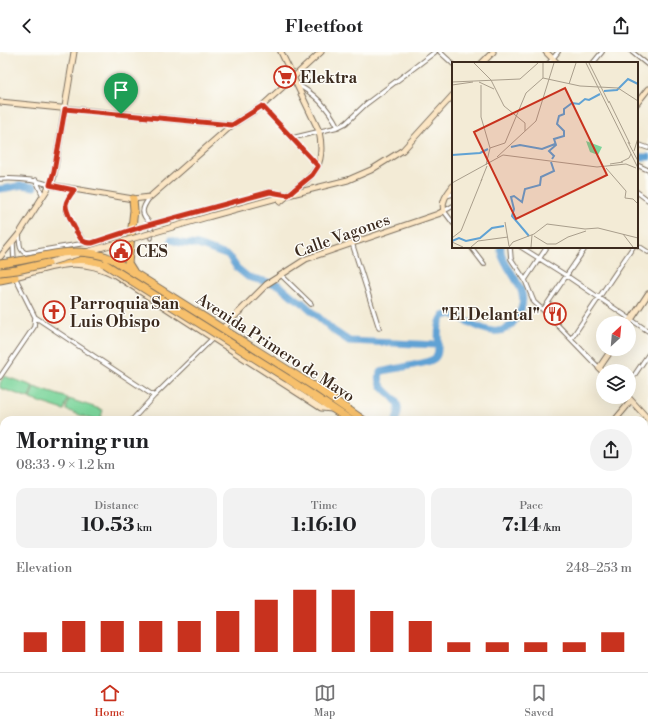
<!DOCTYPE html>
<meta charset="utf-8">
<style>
body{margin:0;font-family:"Libre Bodoni",serif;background:#f2f2f2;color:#202124;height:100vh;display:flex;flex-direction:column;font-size:15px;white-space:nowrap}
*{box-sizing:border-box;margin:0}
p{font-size:13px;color:#757577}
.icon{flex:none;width:22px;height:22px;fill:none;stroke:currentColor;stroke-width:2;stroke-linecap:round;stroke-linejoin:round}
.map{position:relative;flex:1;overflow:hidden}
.drawer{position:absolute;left:0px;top:364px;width:648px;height:256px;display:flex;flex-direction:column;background:#fff;border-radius:12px 12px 0 0;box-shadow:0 4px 16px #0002}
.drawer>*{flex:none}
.needle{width:26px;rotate:26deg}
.controls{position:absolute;left:596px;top:264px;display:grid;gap:8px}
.controls a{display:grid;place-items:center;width:40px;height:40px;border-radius:50%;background:#fff;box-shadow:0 4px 16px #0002;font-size:20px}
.pin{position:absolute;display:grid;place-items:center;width:34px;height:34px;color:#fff;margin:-41px -17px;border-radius:50% 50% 50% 0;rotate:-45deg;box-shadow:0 0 4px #0007}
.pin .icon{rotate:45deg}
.round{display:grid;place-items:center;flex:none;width:42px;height:42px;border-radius:21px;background:#f2f2f2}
.headline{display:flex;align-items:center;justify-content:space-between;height:68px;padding:0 16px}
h1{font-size:22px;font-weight:800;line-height:30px}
.figures{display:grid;grid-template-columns:repeat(3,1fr);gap:6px;height:68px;padding:4px 16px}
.figures div{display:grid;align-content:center;border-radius:10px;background:#f2f2f2;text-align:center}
.figures b{font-size:20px;font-weight:800}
.figures small{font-size:11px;font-weight:400}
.figures p{font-size:11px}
.chart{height:112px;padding:8px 16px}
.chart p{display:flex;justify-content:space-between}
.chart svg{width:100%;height:72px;margin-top:4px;stroke:#c8321e;stroke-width:6}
header{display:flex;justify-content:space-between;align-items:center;height:52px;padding:0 16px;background:#fff;font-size:18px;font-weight:800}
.menu{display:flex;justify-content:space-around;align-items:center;height:56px;border-top:1px solid #e0e0e0;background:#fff;font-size:11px;color:#757577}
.menu a{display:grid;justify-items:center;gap:2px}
.menu .on{color:#c8321e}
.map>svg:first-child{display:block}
.cemetery{fill:url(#cemetery-stones);stroke:#5c805c}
.pitch{fill:#7cd59b;stroke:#5c805c}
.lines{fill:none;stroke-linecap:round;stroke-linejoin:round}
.river{stroke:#60a2d4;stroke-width:7}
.street-casing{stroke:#7b6e5e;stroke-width:5.5}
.secondary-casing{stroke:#7b6e5e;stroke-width:7}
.highway-casing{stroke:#7b6e5e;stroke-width:9}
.street{stroke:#fff;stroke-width:3.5}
.secondary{stroke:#fce6c4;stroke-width:5}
.highway{stroke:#f7c06c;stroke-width:7}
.secondary-bridge-casing{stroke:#7b6e5e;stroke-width:7;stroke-linecap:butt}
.highway-bridge-casing{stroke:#7b6e5e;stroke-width:9;stroke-linecap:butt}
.secondary-bridge{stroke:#fce6c4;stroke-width:5}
.highway-bridge{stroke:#f7c06c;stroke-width:7}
.route-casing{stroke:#fff;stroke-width:8}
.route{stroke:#c8321e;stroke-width:5}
.labels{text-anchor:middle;stroke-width:3;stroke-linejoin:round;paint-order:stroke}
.poi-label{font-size:16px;font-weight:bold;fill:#3b2a1e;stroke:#fdfcf7;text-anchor:start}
.street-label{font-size:16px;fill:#3b2a1e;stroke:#fdfcf7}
.inset-river{fill:none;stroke:#60a2d4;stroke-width:2}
.inset-road{fill:none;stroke:#a99e8c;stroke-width:1}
.view{fill:#c8321e;fill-opacity:0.15;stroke:#c8321e;stroke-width:2}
.inset-edge{fill:none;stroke:#3b2a1e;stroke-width:2}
</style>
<header><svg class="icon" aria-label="back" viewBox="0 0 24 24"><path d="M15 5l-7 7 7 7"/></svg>Fleetfoot<svg class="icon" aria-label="share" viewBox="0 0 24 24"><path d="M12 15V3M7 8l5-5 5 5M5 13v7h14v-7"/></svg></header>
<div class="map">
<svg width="648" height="620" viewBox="0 0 648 620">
<defs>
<pattern id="cemetery-stones" width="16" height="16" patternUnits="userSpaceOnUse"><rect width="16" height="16" fill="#7cd59b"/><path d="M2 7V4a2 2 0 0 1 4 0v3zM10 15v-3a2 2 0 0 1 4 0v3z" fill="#6cb785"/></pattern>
</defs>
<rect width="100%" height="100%" fill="#fdfcf7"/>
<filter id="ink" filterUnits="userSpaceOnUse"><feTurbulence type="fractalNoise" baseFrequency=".025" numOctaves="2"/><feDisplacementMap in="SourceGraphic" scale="8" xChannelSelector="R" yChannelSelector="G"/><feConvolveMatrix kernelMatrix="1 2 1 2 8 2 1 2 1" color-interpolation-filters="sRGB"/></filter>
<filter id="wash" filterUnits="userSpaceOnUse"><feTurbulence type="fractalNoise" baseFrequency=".012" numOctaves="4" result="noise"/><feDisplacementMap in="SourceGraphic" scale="16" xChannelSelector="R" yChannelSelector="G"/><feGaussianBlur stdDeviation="0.9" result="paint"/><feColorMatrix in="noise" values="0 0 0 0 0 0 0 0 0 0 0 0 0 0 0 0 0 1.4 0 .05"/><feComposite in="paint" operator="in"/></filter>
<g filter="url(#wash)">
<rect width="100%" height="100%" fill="#f3ebd6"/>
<!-- cemetery -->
<path class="cemetery" d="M644,380l4,5v93l-4,-5z"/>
<!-- pitch -->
<path class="pitch" d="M4,324l29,10 -4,12 -29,-10v-5z
M34,335l34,11 -4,12 -34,-11z
M69,347l34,11 -3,10h-6l-28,-10z"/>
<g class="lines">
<!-- river -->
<path class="river" d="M637,105h11
M0,137c14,-1 18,-6 34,-2
M171,188l9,3 18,2 31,11 8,12 11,9 31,8 13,11 11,7 31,28 15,10 89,4
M396,368c11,-28 -22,-24 -16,-48 13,-4 47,-7 55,-14 2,-2 3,-6 3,-9 1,-12 -2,-22 5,-33l8,-2c21,7 47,32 65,5 15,-23 2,-35 -10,-55 -3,-5 -6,-11 -5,-17
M0,567l4,-3"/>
</g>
</g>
<g filter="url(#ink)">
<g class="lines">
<!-- street casing -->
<g class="street-casing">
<path id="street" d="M440,0l13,12
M632,0l16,13
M549,11l9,-11
M593,11l9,-11
M296,32c18,9 33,25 42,43
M262,54l56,60
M292,86l46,-11 8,-4 20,-19 69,-52
M637,92l11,4
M637,113l11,5
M0,127c18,-1 33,0 50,6
M36,128l7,16
M74,138c-3,4 -7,8 -8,14 -1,9 13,33 20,39
M637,140l11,8
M446,144l7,-2
M150,145c-9,12 -10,17 1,27v14
M453,154l-9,5 9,12
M19,182c1,7 -1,16 7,19l60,-10h7l48,-16 129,-35 16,2
M13,191l2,34 20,40 119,79
M352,191l27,85
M637,193l11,7
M471,195l13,17
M510,195l1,12 14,21 9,22 9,8 56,58
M521,195l46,29 81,55
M281,223l30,29
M525,228l22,-33
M543,258l43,-63
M571,287l62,-92
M0,325l34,-50 1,-10
M629,331l19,-28
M132,368l22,-24 59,-58
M0,494l4,-4
M644,541h4
M0,575l4,-3
M0,616l1,4
M175,616l5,4
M344,616l5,4
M463,616l3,4
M39,620l3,-4
M92,620l6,-4
M100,620l6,-4
M257,620l3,-4
M527,620l5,-4"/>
</g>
<!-- secondary casing -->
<g class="secondary-casing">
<path id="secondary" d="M546,0l11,11
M482,11l11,-11
M0,50l232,23
M637,51l11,-14
M50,133l83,14 17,-2 82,-72 30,-19 59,-54
M280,150c26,-24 48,-28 39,-71l-38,-79
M211,164l77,-21 60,-15 23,-10 32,-20 50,-55
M0,205l19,-23 31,-49 3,-6 21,-127
M15,225c39,-10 62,-22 100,-2l206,133 11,1
M629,271l19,-29
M222,277l45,-45 39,-25 132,-45 6,-3c-3,-10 3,-17 9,-25
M603,320l-4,-4 13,-19
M628,345l20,22
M615,368l16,-19
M644,580l4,1
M11,620l2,-4
M385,620l4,-4"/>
</g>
<!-- highway casing -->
<g class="highway-casing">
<path id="highway" d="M112,207l206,130 45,31
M55,210c20,-3 31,-4 50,2
M133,219l-5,-8 6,-53 -1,-11
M0,228l15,-3
M288,327l62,41
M644,546l4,2
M644,561l4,2"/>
</g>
<!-- street -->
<use href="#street" class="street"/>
<!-- secondary -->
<use href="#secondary" class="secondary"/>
<!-- highway -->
<use href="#highway" class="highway"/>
<!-- secondary-bridge casing -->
<g class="secondary-bridge-casing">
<path id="secondary-bridge" d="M86,200l125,-36
M48,211l30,-9"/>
</g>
<!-- highway-bridge casing -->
<g class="highway-bridge-casing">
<path id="highway-bridge" d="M0,212c40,-5 72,-21 112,-5
M105,212l183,115
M0,220l17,-2 31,-7"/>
</g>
<!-- secondary-bridge -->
<use href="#secondary-bridge" class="secondary-bridge"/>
<!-- highway-bridge -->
<use href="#highway-bridge" class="highway-bridge"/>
</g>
</g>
<g class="lines" filter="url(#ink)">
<!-- route casing -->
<g class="route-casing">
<path id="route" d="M262,54l56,60 -6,9 -24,20 -18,-3 -129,35 -49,16c-4,0 -8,0 -11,-4 -4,-6 -16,-28 -15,-35 1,-5 5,-10 8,-14l-24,-5 4,-14 11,-62 167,16z"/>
</g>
<!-- route -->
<use href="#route" class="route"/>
</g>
<!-- icons -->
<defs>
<g id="supermarket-ring" transform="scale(1.15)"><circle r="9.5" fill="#fdfcf7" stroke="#c8321e" stroke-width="1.5"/><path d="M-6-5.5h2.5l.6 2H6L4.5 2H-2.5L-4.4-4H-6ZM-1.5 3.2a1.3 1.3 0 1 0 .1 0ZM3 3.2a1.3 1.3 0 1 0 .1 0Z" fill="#c8321e"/></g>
<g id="civic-ring" transform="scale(1.15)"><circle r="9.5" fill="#fdfcf7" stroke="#c8321e" stroke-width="1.5"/><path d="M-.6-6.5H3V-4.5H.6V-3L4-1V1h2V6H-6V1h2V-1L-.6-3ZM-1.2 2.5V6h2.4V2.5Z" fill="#c8321e"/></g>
<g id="church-ring" transform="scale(1.15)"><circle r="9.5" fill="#fdfcf7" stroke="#c8321e" stroke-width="1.5"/><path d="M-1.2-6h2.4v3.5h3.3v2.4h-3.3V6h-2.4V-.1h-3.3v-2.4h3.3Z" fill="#c8321e"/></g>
<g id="restaurant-ring" transform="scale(1.15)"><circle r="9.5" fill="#fdfcf7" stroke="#c8321e" stroke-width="1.5"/><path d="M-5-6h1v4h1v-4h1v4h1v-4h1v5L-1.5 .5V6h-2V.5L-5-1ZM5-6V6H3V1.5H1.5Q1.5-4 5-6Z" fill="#c8321e"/></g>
</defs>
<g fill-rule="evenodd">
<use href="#supermarket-ring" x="285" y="25"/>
<use href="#civic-ring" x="121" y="199"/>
<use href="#church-ring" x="54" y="260"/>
<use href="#restaurant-ring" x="555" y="262"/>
</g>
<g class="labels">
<!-- poi labels -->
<g class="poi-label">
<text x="300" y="31">Elektra</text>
<text x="136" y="205">CES</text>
<text x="70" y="257">Parroquia San<tspan x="70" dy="18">Luis Obispo</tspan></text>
<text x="540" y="268" text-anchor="end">"El Delantal"</text>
</g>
<!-- street labels -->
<g class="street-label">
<text transform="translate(342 183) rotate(-20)" y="6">Calle Vagones</text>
<text transform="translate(276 295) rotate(33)" y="6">Avenida Primero de Mayo</text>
</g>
</g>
<!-- overview -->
<g transform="translate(452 10)">
<rect width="186" height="186" fill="#f3ebd6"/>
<path d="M134,79l16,6 -4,8 -8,-3z" fill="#7cd59b"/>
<path class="inset-river" d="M152,29l13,-1 11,-11 10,5M59,85l9,-2 22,4 13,-5M0,93l28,-2 8,-4M100,97l2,-3 -5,-5 7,-6 -2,-6 10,-3v-5l-7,-7 2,-8 5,-2v-5l8,-6 7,1 6,-5 4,1 11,-6M77,174l-17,-20 2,-7 -3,-12 3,-1 8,6 3,-13 15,-4 1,-8 13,-6 -3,-9M0,179l7,-3 7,3 14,-3 12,-10 12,-2"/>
<path class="inset-road" d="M22,1l17,17 13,26 21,17v8M91,1v15M134,1l52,105M137,1l20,40M91,16l37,8 38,2 20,13M0,20l68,-3 18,-16M27,20l15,7M117,22l7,-21M0,23l21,-3M29,23v32l9,31 -4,17M157,39l21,43M176,80l10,19M38,86l15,-5 21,-50 17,-15M182,89l4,-13M45,95l39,-36 18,-58M169,100l8,-4 2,-4M158,102l13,-2M154,106l20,23 -1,7 8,1 5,5M29,119l6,-15M0,121l51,-28 94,12 29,-3 10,4M53,160l4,24M171,172l10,13M82,174l13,8h9l12,-7 18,-6M0,176l9,-7 21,-52M0,180l11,5M19,185l7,-6 30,-4M57,185l4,-5 21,-8 13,-10 38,5 13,-1 40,10M79,185l1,-12"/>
<path class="view" d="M113,26l42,87 -91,44 -42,-87z"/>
<rect width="186" height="186" class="inset-edge"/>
</g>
</svg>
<div class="controls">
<a><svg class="needle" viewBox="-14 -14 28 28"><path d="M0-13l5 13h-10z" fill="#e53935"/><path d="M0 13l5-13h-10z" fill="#757577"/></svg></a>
<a><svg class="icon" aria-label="layers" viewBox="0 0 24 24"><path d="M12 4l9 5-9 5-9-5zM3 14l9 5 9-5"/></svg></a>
</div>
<div class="pin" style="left:121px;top:62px;background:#1e9e55"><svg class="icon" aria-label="arrive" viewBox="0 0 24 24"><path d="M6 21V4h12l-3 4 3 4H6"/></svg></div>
<section class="drawer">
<div class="headline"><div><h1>Morning run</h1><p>08:33 · 9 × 1.2 km</p></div><a class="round"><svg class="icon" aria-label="share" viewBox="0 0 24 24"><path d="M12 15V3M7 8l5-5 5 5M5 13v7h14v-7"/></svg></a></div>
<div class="figures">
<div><p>Distance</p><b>10.53<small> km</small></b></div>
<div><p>Time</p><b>1:16:10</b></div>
<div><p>Pace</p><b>7:14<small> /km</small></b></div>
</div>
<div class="chart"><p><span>Elevation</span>248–253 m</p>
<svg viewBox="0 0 160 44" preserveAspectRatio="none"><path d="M5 44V32M15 44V25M25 44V25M35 44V25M45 44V25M55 44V19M65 44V12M75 44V6M85 44V6M95 44V19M105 44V25M115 44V38M125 44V38M135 44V38M145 44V38M155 44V32"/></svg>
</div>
</section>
</div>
<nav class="menu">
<a class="on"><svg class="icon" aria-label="home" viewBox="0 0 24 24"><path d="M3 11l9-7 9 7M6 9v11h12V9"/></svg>Home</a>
<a><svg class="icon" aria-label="map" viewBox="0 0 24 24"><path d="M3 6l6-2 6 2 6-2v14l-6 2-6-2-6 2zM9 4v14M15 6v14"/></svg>Map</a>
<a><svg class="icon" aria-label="saved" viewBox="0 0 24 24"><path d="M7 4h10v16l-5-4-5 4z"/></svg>Saved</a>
</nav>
